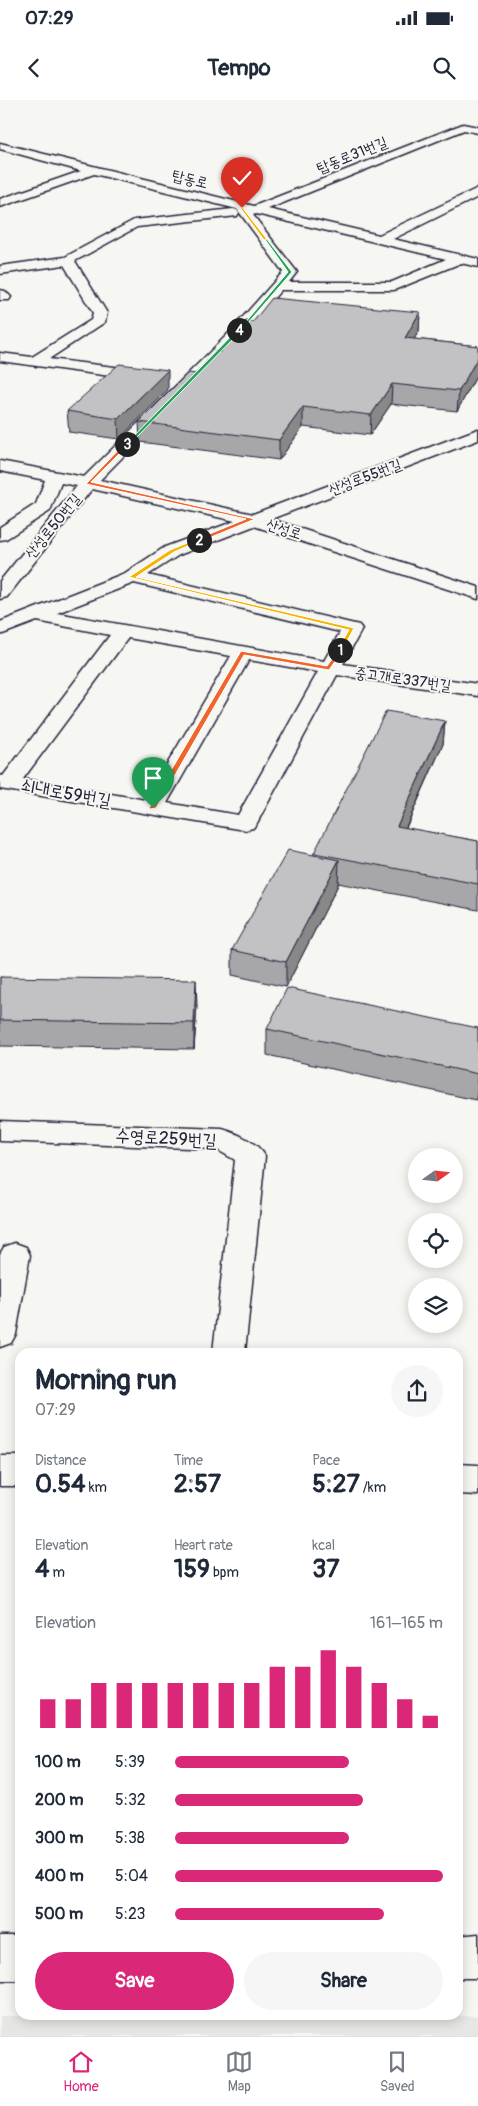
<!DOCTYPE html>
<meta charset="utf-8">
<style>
body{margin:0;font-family:Pangolin,"Poor Story",sans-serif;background:#f6f6f7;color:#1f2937;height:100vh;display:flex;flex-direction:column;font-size:19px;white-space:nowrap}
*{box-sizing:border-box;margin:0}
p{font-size:16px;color:#747a83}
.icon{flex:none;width:28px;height:28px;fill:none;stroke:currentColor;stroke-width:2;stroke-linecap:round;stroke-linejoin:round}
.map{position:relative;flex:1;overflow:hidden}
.details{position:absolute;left:15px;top:1248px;width:448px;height:672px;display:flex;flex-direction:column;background:#fff;border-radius:15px;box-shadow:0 2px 12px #0003}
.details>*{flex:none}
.needle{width:32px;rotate:75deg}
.fabs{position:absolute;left:408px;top:1048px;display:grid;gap:10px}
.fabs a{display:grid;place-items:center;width:55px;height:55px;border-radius:50%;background:#fff;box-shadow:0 2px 12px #0003;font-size:25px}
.pin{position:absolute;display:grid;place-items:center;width:42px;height:42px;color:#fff;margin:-51px -21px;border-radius:50% 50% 50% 0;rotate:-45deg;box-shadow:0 0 5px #0007}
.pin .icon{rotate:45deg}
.km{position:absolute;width:25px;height:25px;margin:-12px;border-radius:50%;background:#222;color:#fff;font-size:14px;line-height:25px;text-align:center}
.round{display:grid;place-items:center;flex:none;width:52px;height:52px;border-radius:26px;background:#f6f6f7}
.headline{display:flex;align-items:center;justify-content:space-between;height:85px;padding:0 20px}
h1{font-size:28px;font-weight:700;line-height:38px}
.metrics{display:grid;grid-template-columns:repeat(3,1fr);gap:8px;height:85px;padding:5px 20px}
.metrics div{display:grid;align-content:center}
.metrics b{font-size:25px;font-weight:700}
.metrics small{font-size:14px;font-weight:400}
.metrics p{font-size:14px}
.chart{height:140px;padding:10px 20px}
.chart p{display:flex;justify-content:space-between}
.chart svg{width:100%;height:90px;margin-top:5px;stroke:#db2777;stroke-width:6}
.action{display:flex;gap:10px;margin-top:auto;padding:10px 20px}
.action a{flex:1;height:58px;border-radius:30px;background:#db2777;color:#fff;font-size:20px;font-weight:700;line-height:58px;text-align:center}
.action a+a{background:#f6f6f7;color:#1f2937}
ul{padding:0 20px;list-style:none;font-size:16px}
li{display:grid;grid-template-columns:80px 60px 1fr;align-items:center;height:38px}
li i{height:12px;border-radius:6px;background:#db2777}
.status{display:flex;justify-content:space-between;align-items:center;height:35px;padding:0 25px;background:#fff;direction:ltr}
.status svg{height:14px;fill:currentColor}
header{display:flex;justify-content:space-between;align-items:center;height:65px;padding:0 20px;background:#fff;font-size:22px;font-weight:700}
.tabs{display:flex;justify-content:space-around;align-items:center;height:70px;border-top:1px solid #e0e1e3;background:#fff;font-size:14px;color:#747a83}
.tabs a{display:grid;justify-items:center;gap:2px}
.tabs .selected{color:#db2777}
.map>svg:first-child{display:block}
.built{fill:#e6e6e4}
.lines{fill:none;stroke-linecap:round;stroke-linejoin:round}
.minor-casing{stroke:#22223b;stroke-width:3}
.minor{fill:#f6f6f2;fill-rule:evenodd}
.wall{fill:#a7a7a9;stroke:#22223b}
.shaded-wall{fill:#888889;stroke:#22223b}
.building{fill:#c2c2c4;stroke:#22223b}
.split-1{fill:#f0652b;stroke:#fff}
.split-2{fill:#f5b400;stroke:#fff}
.split-3{fill:#f0652b;stroke:#fff}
.split-4{fill:#22a559;stroke:#fff}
.split-5{fill:#22a559;stroke:#fff}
.split-6{fill:#f5b400;stroke:#fff}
.labels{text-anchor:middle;stroke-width:4;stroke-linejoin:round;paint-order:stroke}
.far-street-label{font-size:15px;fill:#22223b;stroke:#f6f6f2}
.street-label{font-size:18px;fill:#22223b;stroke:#f6f6f2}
</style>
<div class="status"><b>07:29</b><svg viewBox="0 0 49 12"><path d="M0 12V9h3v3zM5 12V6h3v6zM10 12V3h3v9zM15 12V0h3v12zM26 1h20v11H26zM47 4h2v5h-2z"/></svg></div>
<header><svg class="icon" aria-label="back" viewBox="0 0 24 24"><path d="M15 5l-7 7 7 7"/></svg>Tempo<svg class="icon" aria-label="search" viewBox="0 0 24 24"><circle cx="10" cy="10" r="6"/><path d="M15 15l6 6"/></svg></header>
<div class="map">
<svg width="478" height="1936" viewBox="0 0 478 1936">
<rect width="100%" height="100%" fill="#f6f6f2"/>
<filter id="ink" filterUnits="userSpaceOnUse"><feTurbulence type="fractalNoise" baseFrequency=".02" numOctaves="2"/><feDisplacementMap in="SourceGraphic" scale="10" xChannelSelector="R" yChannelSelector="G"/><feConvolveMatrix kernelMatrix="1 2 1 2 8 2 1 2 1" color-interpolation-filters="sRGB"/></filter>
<g filter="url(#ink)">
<!-- built -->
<path class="built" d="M0,1916h478v20h-478z"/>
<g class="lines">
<!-- minor casing -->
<g class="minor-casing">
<path id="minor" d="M463,24l15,3v6l-14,-3 -196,79 111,26 99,-47v9l-85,42 85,20v8l-17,-4 -67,27h-113l-45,52 -136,138 153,34 225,-85v11l-207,79 207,68v12l-224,-73 -75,29 -31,20 211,50 3,4 -19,35 135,20v12l-141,-21 -80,148 -4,5 -8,2 -245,-41v-14l3,1 107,-141 -73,-14 -37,14v-13l125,-49 40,-26 70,-26 -143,-32 -85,108 -7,2v-18l77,-95 -16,-3 -11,28 -44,28 -6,1v-13l36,-23 9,-24 -45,-9v-10l84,16 142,-141 57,-64 -46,-63 -143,-35 -94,33v-8l81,-28 -81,-22v-6l254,63zM256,114l190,45 -54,23h-103l8,-10 -44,-57zM134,483l206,49 -16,29 -267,-48zM128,538l103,18 -85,144 -123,-21zM249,560l69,12 -80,143 -71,-12z
M233,109l4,1 2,3 -2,3 -100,11 -62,34 32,52 -2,9 -56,37 98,12 5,2 3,3 -3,3 -5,2 -147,-20v-8l32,4 59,-37 2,-7 -29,-48 -64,9v-8l65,-9 69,-37z
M0,190l5,1 6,6 -2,3h-9z
M0,1021l222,8c15,4 35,13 43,27l-20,196h-32l22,-192 -19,-11 -216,-8z
M15,1143l11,4 4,8 -14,79 -5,9 -11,4v-93l4,-7z
M0,1356h20v30h-20z
M458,1364l20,1v30l-20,-1z
M478,1834v44h-20v-42z
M0,1836h20v44h-20z"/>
</g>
<!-- minor -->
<use href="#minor" class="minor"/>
</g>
<!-- wall -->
<path class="wall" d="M420,212l-1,19 -5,8 64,7v27l-21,38 -66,-7 -21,31 -67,-8 -24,33 -139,-18 -1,-20 57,-48 57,-52z
M168,290l-49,49 -50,-7 -2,-21z
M445,621l-2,23 -37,84 72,13v69l-140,-27v2l-52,102 -54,-12v-25l81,-95 1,-2z
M0,877l197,28 -3,44 -194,-3z
M478,928v65l-2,7 -209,-45v-26z"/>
<!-- shaded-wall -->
<path class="shaded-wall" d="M420,212l-1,19 -16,26 2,-19z
M478,257v16l-21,38 2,-20z
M168,270v20l-49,49 -1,-20z
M392,284l-1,20 -21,31 1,-20z
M303,307v20l-24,33v-20z
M445,621l-2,23 -48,107 2,-25z
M339,760l-1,25 -52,102v-25z
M196,880l1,25 -3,44v-26z
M478,981v12l-2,7z"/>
<!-- building -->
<path class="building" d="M272,198l148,14 -15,26 73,8v11l-19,34 -67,-7 -21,31 -68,-8 -24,33 -140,-18 49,-49 8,1 20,-23 4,1 26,-31 7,1z
M119,264l49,6 -50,49 -51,-8z
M386,611l59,10 -48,105 81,15v43l-164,-31z
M288,750l51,10 -53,102 -54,-12z
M0,877l196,3 -2,43 -194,-3z
M287,888l191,40v46l-211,-45z"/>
</g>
<!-- split-1 -->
<path class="split-1" d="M340,548l3,2 -14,20 -85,-15 -88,153 -6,1 -1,-1 92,-157 86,15z"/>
<!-- split-2 -->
<path class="split-2" d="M197,439l4,1 -27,12 -38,25 218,51 -12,23 -5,-1 12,-20 -220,-53 41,-27z"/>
<!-- split-3 -->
<path class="split-3" d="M125,343l4,1 -38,38 164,37 -56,23 -2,-3 49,-20 -160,-35z"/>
<!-- split-4 -->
<path class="split-4" d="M239,228l2,3 -112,114h-4z"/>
<!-- split-5 -->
<path class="split-5" d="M264,138h2l26,34 -51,59h-3l50,-59z"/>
<!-- split-6 -->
<path class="split-6" d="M242,107l24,31v2h-2l-23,-31z"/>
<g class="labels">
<!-- far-street labels -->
<g class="far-street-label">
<text transform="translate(352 55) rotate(-22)" y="5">탑동로31번길</text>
<text transform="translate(190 79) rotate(14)" y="5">탑동로</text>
<text transform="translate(365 377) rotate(-21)" y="5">산성로55번길</text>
<text transform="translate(53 426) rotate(-51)" y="5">산성로50번길</text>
<text transform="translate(284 429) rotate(18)" y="5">산성로</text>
<text transform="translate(403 579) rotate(8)" y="5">중고개로337번길</text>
</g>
<!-- street labels -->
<g class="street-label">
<text transform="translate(66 693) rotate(10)" y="6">쇠내로59번길</text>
<text transform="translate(166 1038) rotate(3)" y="6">수영로259번길</text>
</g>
</g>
</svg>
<div class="fabs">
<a><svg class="needle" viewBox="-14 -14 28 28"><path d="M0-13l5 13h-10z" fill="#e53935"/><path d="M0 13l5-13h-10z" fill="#747a83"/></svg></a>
<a><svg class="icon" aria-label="locate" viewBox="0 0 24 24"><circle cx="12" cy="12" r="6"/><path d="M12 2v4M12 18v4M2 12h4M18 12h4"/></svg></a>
<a><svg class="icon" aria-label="layers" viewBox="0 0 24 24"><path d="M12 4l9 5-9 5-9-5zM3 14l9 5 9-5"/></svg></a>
</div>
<div class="pin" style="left:153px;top:708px;background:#1e9e55"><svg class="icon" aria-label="arrive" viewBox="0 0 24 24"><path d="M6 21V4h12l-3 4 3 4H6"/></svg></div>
<div class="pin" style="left:242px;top:108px;background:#d93025"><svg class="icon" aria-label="check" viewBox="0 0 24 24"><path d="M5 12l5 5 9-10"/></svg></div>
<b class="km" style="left:340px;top:550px">1</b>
<b class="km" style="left:199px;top:440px">2</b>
<b class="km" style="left:127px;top:344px">3</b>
<b class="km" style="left:239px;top:230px">4</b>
<section class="details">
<div class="headline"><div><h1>Morning run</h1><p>07:29</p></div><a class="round"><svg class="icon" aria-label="share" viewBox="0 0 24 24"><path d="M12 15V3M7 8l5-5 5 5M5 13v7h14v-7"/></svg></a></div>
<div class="metrics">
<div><p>Distance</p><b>0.54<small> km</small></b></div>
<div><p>Time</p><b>2:57</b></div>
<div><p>Pace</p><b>5:27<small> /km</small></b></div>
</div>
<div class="metrics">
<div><p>Elevation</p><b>4<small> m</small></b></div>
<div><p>Heart rate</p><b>159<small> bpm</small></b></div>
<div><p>kcal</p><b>37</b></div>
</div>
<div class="chart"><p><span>Elevation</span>161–165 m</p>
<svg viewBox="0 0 160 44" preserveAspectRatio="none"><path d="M5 44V30M15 44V30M25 44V22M35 44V22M45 44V22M55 44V22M65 44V22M75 44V22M85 44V22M95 44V14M105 44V14M115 44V6M125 44V14M135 44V22M145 44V30M155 44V38"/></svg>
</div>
<ul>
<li><b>100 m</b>5:39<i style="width:65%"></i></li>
<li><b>200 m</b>5:32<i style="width:70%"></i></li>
<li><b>300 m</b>5:38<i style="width:65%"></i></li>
<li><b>400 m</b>5:04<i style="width:100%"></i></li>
<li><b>500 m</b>5:23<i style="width:78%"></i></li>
</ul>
<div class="action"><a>Save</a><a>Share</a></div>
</section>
</div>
<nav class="tabs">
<a class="selected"><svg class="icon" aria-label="home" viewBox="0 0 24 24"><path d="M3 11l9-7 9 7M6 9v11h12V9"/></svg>Home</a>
<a><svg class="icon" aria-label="map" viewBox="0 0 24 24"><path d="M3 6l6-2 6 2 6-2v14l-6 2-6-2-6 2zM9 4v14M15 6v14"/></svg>Map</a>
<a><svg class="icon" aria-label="saved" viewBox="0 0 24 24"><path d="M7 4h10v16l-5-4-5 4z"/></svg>Saved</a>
</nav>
